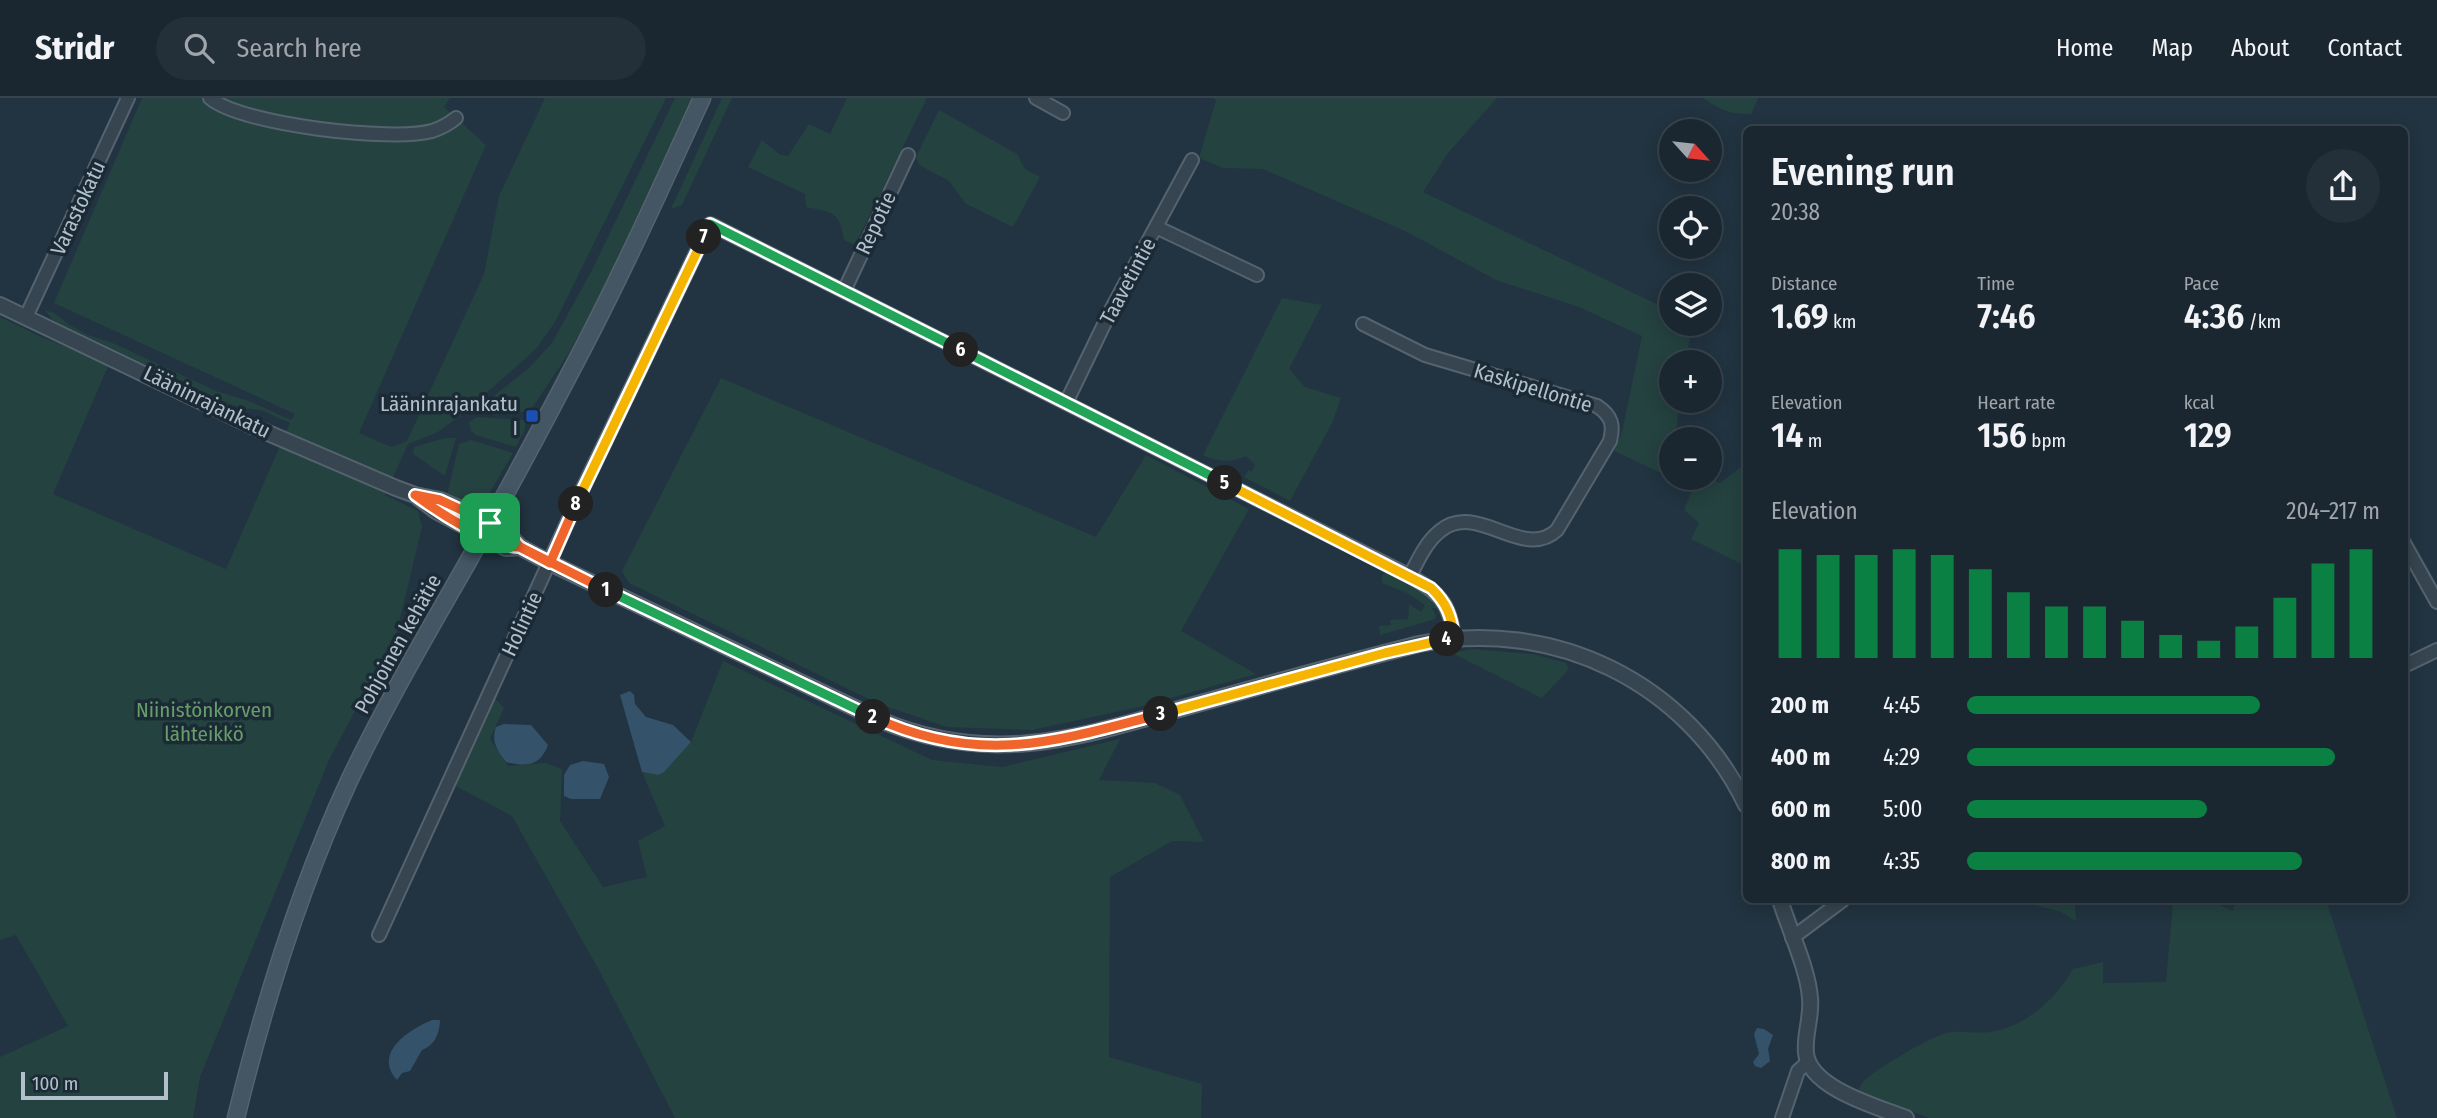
<!DOCTYPE html>
<meta charset="utf-8">
<style>
body{margin:0;font-family:"Fira Sans Condensed",sans-serif;background:#232f39;color:#f1f3f6;height:100vh;display:flex;flex-direction:column;font-size:26px;white-space:nowrap}
*{box-sizing:border-box;margin:0}
p{font-size:23px;color:#9fa5ab}
.icon{flex:none;width:38px;height:38px;fill:none;stroke:currentColor;stroke-width:2;stroke-linecap:round;stroke-linejoin:round}
.map{position:relative;flex:1;overflow:hidden}
.details{position:absolute;left:1743px;top:28px;width:665px;height:777px;display:flex;flex-direction:column;background:#1a2731;border-radius:10px;box-shadow:0 4px 18px #0003,0 0 0 2px #38444d}
.details>*{flex:none}
.needle{width:46px;rotate:117deg}
.tools{position:absolute;left:1659px;top:21px;display:grid;gap:14px}
.tools a{display:grid;place-items:center;width:63px;height:63px;border-radius:50%;background:#1a2731;box-shadow:0 4px 18px #0003,0 0 0 2px #38444d;font-size:35px}
.scale{position:absolute;left:21px;bottom:18px;width:147px;box-sizing:border-box;padding-left:7px;border:4px solid #b2c0cb;border-top:0;font-size:19px;line-height:24px;white-space:nowrap;color:#b2c0cb;-webkit-text-stroke:5px #1b2a35;paint-order:stroke}
.pin{position:absolute;display:grid;place-items:center;width:60px;height:60px;color:#fff;margin:-30px;border-radius:14px;box-shadow:0 4px 10px #0006}
.km{position:absolute;width:35px;height:35px;margin:-18px;border-radius:50%;background:#222;color:#fff;font-size:19px;line-height:35px;text-align:center}
.round{display:grid;place-items:center;flex:none;width:74px;height:74px;border-radius:37px;background:#232f39}
.summary{display:flex;align-items:center;justify-content:space-between;height:119px;padding:0 28px}
h1{font-size:38px;font-weight:600;line-height:52px}
.figures{display:grid;grid-template-columns:repeat(3,1fr);gap:10px;height:119px;padding:7px 28px}
.figures div{display:grid;align-content:center}
.figures b{font-size:35px;font-weight:600}
.figures small{font-size:19px;font-weight:400}
.figures p{font-size:19px}
.chart{height:196px;padding:14px 28px}
.chart p{display:flex;justify-content:space-between}
.chart svg{width:100%;height:126px;margin-top:7px;stroke:#0b8043;stroke-width:6}
ul{padding:0 28px;list-style:none;font-size:23px}
li{display:grid;grid-template-columns:112px 84px 1fr;align-items:center;height:52px}
li i{height:18px;border-radius:9px;background:#0b8043}
header{display:flex;align-items:center;gap:42px;box-sizing:border-box;height:98px;padding:0 35px;background:#1a2731;border-bottom:2px solid #38444d}
header strong{font-size:33px}
nav{display:flex;gap:38px;margin-inline-start:auto;font-size:24px}
.search{width:490px;height:63px;background:#232f39;display:flex;align-items:center;gap:18px;box-sizing:border-box;padding:0 24px;border-radius:38px;color:#9fa5ab;font-size:26px}
.map>svg:first-child{display:block}
.green{fill:#244240}
.water{fill:#34536a}
.lines{fill:none;stroke-linecap:round;stroke-linejoin:round}
.minor-casing{stroke:#54636e;stroke-width:16}
.tertiary-casing{stroke:#54636e;stroke-width:18}
.secondary-casing{stroke:#54636e;stroke-width:19}
.minor{stroke:#364550;stroke-width:12}
.tertiary{stroke:#364550;stroke-width:14}
.secondary{stroke:#445564;stroke-width:16}
.split-1-casing{stroke:#fff;stroke-width:14}
.split-2-casing{stroke:#fff;stroke-width:14}
.split-3-casing{stroke:#fff;stroke-width:14}
.split-4-casing{stroke:#fff;stroke-width:14}
.split-5-casing{stroke:#fff;stroke-width:14}
.split-6-casing{stroke:#fff;stroke-width:14}
.split-7-casing{stroke:#fff;stroke-width:14}
.split-8-casing{stroke:#fff;stroke-width:14}
.split-9-casing{stroke:#fff;stroke-width:14}
.split-1{stroke:#f0652b;stroke-width:9}
.split-2{stroke:#22a559;stroke-width:9}
.split-3{stroke:#f0652b;stroke-width:9}
.split-4{stroke:#f5b400;stroke-width:9}
.split-5{stroke:#f5b400;stroke-width:9}
.split-6{stroke:#22a559;stroke-width:9}
.split-7{stroke:#22a559;stroke-width:9}
.split-8{stroke:#f5b400;stroke-width:9}
.split-9{stroke:#f0652b;stroke-width:9}
.transit-dot{fill:#1a4fb4;stroke:#1b2a35;stroke-width:2.5}
.labels{text-anchor:middle;stroke-width:7;stroke-linejoin:round;paint-order:stroke}
.street-label{font-size:21px;fill:#b2c0cb;stroke:#1b2a35}
.poi-label{font-size:21px;fill:#b2c0cb;stroke:#1b2a35;text-anchor:end}
.park-label{font-size:21px;fill:#679f6a;stroke:#1b2a35}
</style>
<header>
<strong>Stridr</strong>
<div class="search"><svg class="icon" aria-label="search" viewBox="0 0 24 24"><circle cx="10" cy="10" r="6"/><path d="M15 15l6 6"/></svg>Search here</div>
<nav><a>Home</a><a>Map</a><a>About</a><a>Contact</a></nav>
</header>
<div class="map">
<svg width="2437" height="1020" viewBox="0 0 2437 1020">
<rect width="100%" height="100%" fill="#223441"/>
<!-- green -->
<path class="green" d="M142,0h308l-6,9 42,38 -127,288 32,14 16,-6 77,-167 15,-78 46,-98h121l-111,224 -19,27 -76,67 -22,16 -30,12 -23,51 33,16 4,16 -25,104 -68,129 -129,317 -7,41h-193v-61l68,-31 -52,-91 -16,5v-623l39,19 70,28 -56,130 173,75 64,-146 -29,-13 -21,-2 -25,-10 -162,-78 -8,-10 9,3 14,11 20,11 25,8 103,48 33,10 42,19 4,-6 -241,-111z
M675,0h19l-43,95 -56,113 -26,47 -39,58 -35,4 -7,-2 -4,-8 2,-3 43,-34 23,-25 41,-75z
M722,0h10l-50,107 -11,4z
M847,0h80l-72,147 -11,-5c-4,-28 -11,-28 -38,-33l-1,-13 -57,-27 14,-27 17,14 9,2 21,-32 21,10z
M1212,0h285l-49,55 -25,39 248,119v13h21l-6,38h-15v39h9l-4,28 4,10h-9v39h16l-2,6 -71,-33 8,-19 20,-96 -63,-29 -83,-27 -91,-49 -142,-62 -40,-1 -24,-10 17,-58z
M1703,0h54l1,1 -7,15c-19,1 -33,-5 -48,-16z
M939,12l78,44 8,15 15,8 -27,50 -48,-24 -16,-22 -30,-16 -3,-8z
M1282,200l40,7 -33,64 16,18 36,11 -9,25 -42,78 -46,-24 4,-7 4,1 3,-6 -9,-9c-13,7 -30,6 -43,-1z
M721,280l375,159 50,-82 103,54 -68,122 75,43 -117,33 -107,23 -85,-3 -68,-23 -250,-121 -7,-12z
M477,319l49,3 -1,9 -9,18 -40,-12 -5,-4 -2,-9z
M445,340h11l-11,37h-2l-30,-21 1,-7z
M471,342l42,13 -26,44c-15,10 -25,5 -40,-2l12,-51z
M1746,365v103l-55,-27 8,-16 -15,-13 13,-32h12l11,5z
M1387,472l35,17 20,22 -10,-1 4,8 -1,3 -55,16 -1,-9 12,-1 -1,-5 18,-1 1,-15 12,8 4,-7 -18,-12 -25,-10v-7z
M1472,551l61,5 33,9 3,6 -27,29 -90,-45z
M723,563l209,99 70,7 118,-28 -21,41 56,3 25,12 24,47 -32,-1 -62,36 -1,180 93,27 -1,34h-526l-75,-146 -88,-156 -58,-31 40,-87 10,10 -14,31 18,27 37,-3 17,6 -2,52 43,66 44,-10 -9,-36 27,-15 -23,-54 16,3 33,-33z
M2023,802h38l14,5 1,16 -17,-10 -29,-7z
M2160,802h49l24,11 3,-11h90l71,218h-468l-72,-27c3,-4 6,-10 10,-13 11,-10 65,-42 79,-45 14,-3 29,1 44,-1 35,-5 66,-33 83,-63l30,-7v21l63,-1 7,-80z"/>
<!-- water -->
<path class="water" d="M630,593l4,4 1,9 11,13 27,8 18,17 -27,30 -6,3 -16,-3 -22,-77z
M504,626l27,1 17,20c-8,21 -21,22 -42,17 -9,-11 -15,-21 -10,-35z
M583,663l21,3 5,13 -9,22h-29l-7,-3v-21l6,-10z
M432,922h8c0,13 -6,26 -18,30l-12,21 -8,2 -5,7c-25,-27 13,-51 35,-60z
M1757,930l7,1 9,6 -5,14 2,12 -9,7 -6,-2 -2,-4 6,-8 -5,-20z"/>
<g class="lines">
<!-- minor casing -->
<g class="minor-casing">
<path id="minor" d="M210,0c31,27 183,44 222,33 9,-3 17,-7 24,-13
M1036,0l27,15
M1156,129l101,48
M844,193l64,-136
M26,219l102,-219
M1363,226l62,31 172,51c15,10 17,19 13,35l-53,89c-34,32 -80,-30 -117,1 -14,11 -22,29 -30,45
M1066,305l46,-95 80,-148
M2404,445l33,59
M2404,568l33,-16
M379,837l205,-449 126,-262 700,352c29,17 40,26 44,62
M1792,840l51,-38
M1782,1020l16,-47 10,-9"/>
</g>
<!-- tertiary casing -->
<g class="tertiary-casing">
<path id="tertiary" d="M0,207l254,122 142,61 19,7 25,5 28,12 34,18 10,8 8,9 30,16 330,157c119,50 211,13 328,-19 70,-20 141,-39 211,-57 134,-27 268,38 327,161
M419,400l17,13 70,37 14,-1
M1780,802c9,29 28,69 30,98 2,19 -6,37 -4,55 3,35 72,54 100,65"/>
</g>
<!-- secondary casing -->
<g class="secondary-casing">
<path id="secondary" d="M236,1020c28,-115 63,-229 113,-337 35,-74 76,-144 116,-214 36,-64 71,-129 105,-194 48,-90 90,-183 132,-275"/>
</g>
<!-- minor -->
<use href="#minor" class="minor"/>
<!-- tertiary -->
<use href="#tertiary" class="tertiary"/>
<!-- secondary -->
<use href="#secondary" class="secondary"/>
</g>
<g class="lines">
<!-- split-1 casing -->
<g class="split-1-casing">
<path id="split-1" d="M490,425l-50,-23 -25,-5c23,17 78,53 105,52l86,43"/>
</g>
<!-- split-2 casing -->
<g class="split-2-casing">
<path id="split-2" d="M606,492l267,127"/>
</g>
<!-- split-3 casing -->
<g class="split-3-casing">
<path id="split-3" d="M873,619c106,49 182,25 288,-3"/>
</g>
<!-- split-4 casing -->
<g class="split-4-casing">
<path id="split-4" d="M1161,616l224,-61 62,-14"/>
</g>
<!-- split-5 casing -->
<g class="split-5-casing">
<path id="split-5" d="M1225,385l206,105c16,15 21,29 23,50l-7,1"/>
</g>
<!-- split-6 casing -->
<g class="split-6-casing">
<path id="split-6" d="M961,252l264,133"/>
</g>
<!-- split-7 casing -->
<g class="split-7-casing">
<path id="split-7" d="M704,139l6,-13 251,126"/>
</g>
<!-- split-8 casing -->
<g class="split-8-casing">
<path id="split-8" d="M576,406l128,-267"/>
</g>
<!-- split-9 casing -->
<g class="split-9-casing">
<path id="split-9" d="M490,425l22,15 8,9 30,16 26,-59"/>
</g>
<!-- split-1 -->
<use href="#split-1" class="split-1"/>
<!-- split-2 -->
<use href="#split-2" class="split-2"/>
<!-- split-3 -->
<use href="#split-3" class="split-3"/>
<!-- split-4 -->
<use href="#split-4" class="split-4"/>
<!-- split-5 -->
<use href="#split-5" class="split-5"/>
<!-- split-6 -->
<use href="#split-6" class="split-6"/>
<!-- split-7 -->
<use href="#split-7" class="split-7"/>
<!-- split-8 -->
<use href="#split-8" class="split-8"/>
<!-- split-9 -->
<use href="#split-9" class="split-9"/>
</g>
<!-- markers -->
<rect class="transit-dot" x="525" y="311" width="14" height="14" rx="3.5"/>
<g class="labels">
<!-- street labels -->
<g class="street-label">
<text transform="translate(78 110) rotate(-65)" y="7">Varastokatu</text>
<text transform="translate(876 125) rotate(-65)" y="7">Repotie</text>
<text transform="translate(1128 183) rotate(-62)" y="7">Taavetintie</text>
<text transform="translate(1533 290) rotate(17)" y="7">Kaskipellontie</text>
<text transform="translate(207 304) rotate(26)" y="7">Lääninrajankatu</text>
<text transform="translate(522 526) rotate(-65)" y="7">Holintie</text>
<text transform="translate(398 546) rotate(-61)" y="7">Pohjoinen kehätie</text>
</g>
<!-- poi labels -->
<g class="poi-label">
<text x="518" y="313">Lääninrajankatu<tspan x="518" dy="24">I</tspan></text>
</g>
<!-- park labels -->
<g class="park-label">
<text x="204" y="619">Niinistönkorven<tspan x="204" dy="24">lähteikkö</tspan></text>
</g>
</g>
</svg>
<div class="tools">
<a><svg class="needle" viewBox="-14 -14 28 28"><path d="M0-13l5 13h-10z" fill="#e53935"/><path d="M0 13l5-13h-10z" fill="#9fa5ab"/></svg></a>
<a><svg class="icon" aria-label="locate" viewBox="0 0 24 24"><circle cx="12" cy="12" r="6"/><path d="M12 2v4M12 18v4M2 12h4M18 12h4"/></svg></a>
<a><svg class="icon" aria-label="layers" viewBox="0 0 24 24"><path d="M12 4l9 5-9 5-9-5zM3 14l9 5 9-5"/></svg></a>
<a>+</a>
<a>−</a>
</div>
<div class="scale">100 m</div>
<div class="pin" style="left:490px;top:425px;background:#1e9e55"><svg class="icon" aria-label="arrive" viewBox="0 0 24 24"><path d="M6 21V4h12l-3 4 3 4H6"/></svg></div>
<b class="km" style="left:606px;top:492px">1</b>
<b class="km" style="left:873px;top:619px">2</b>
<b class="km" style="left:1161px;top:616px">3</b>
<b class="km" style="left:1447px;top:541px">4</b>
<b class="km" style="left:1225px;top:385px">5</b>
<b class="km" style="left:961px;top:252px">6</b>
<b class="km" style="left:704px;top:139px">7</b>
<b class="km" style="left:576px;top:406px">8</b>
<section class="details">
<div class="summary"><div><h1>Evening run</h1><p>20:38</p></div><a class="round"><svg class="icon" aria-label="share" viewBox="0 0 24 24"><path d="M12 15V3M7 8l5-5 5 5M5 13v7h14v-7"/></svg></a></div>
<div class="figures">
<div><p>Distance</p><b>1.69<small> km</small></b></div>
<div><p>Time</p><b>7:46</b></div>
<div><p>Pace</p><b>4:36<small> /km</small></b></div>
</div>
<div class="figures">
<div><p>Elevation</p><b>14<small> m</small></b></div>
<div><p>Heart rate</p><b>156<small> bpm</small></b></div>
<div><p>kcal</p><b>129</b></div>
</div>
<div class="chart"><p><span>Elevation</span>204–217 m</p>
<svg viewBox="0 0 160 44" preserveAspectRatio="none"><path d="M5 44V6M15 44V8M25 44V8M35 44V6M45 44V8M55 44V13M65 44V21M75 44V26M85 44V26M95 44V31M105 44V36M115 44V38M125 44V33M135 44V23M145 44V11M155 44V6"/></svg>
</div>
<ul>
<li><b>200 m</b>4:45<i style="width:71%"></i></li>
<li><b>400 m</b>4:29<i style="width:89%"></i></li>
<li><b>600 m</b>5:00<i style="width:58%"></i></li>
<li><b>800 m</b>4:35<i style="width:81%"></i></li>
</ul>
</section>
</div>
